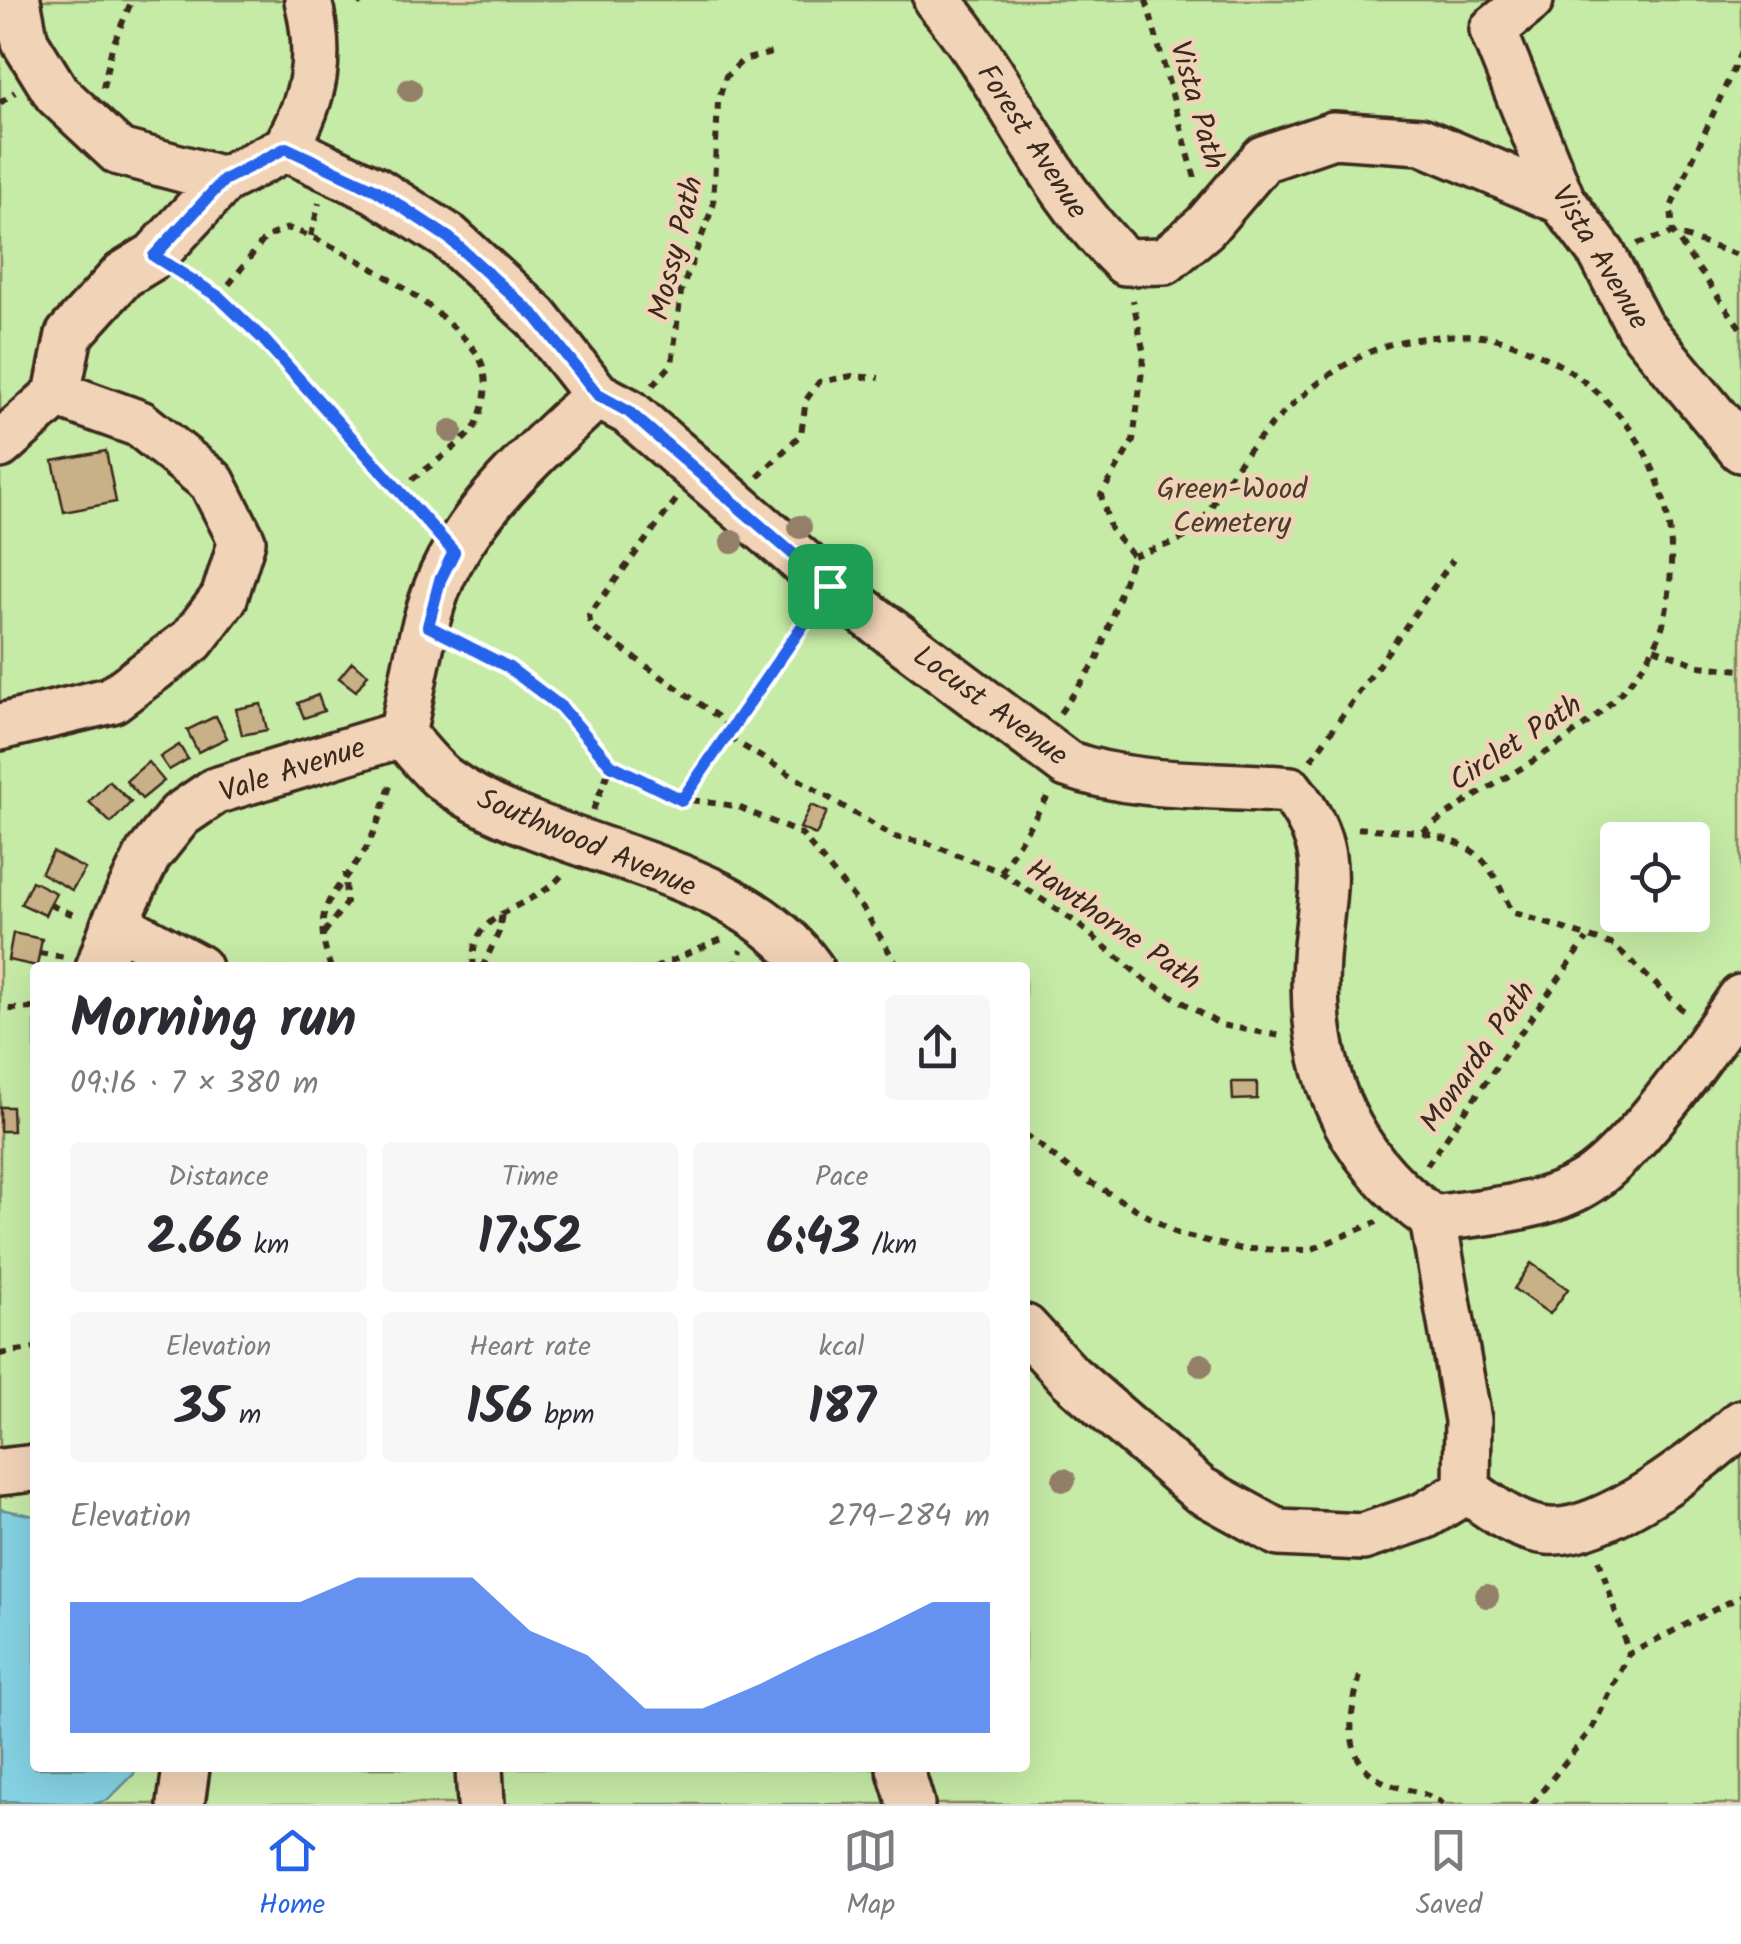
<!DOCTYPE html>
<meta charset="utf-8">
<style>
body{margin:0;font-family:Kalam,sans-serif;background:#f7f7f7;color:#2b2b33;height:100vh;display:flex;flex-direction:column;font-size:38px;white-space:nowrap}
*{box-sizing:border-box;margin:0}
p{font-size:32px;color:#7c7c81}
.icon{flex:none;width:55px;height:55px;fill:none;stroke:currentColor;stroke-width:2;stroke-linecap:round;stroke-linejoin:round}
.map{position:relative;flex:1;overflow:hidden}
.drawer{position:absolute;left:30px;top:962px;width:1000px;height:810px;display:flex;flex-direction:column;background:#fff;border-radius:10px;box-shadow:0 10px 40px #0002}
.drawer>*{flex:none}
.buttons{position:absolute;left:1600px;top:822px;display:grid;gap:20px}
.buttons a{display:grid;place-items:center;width:110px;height:110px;border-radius:10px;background:#fff;box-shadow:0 10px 40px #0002;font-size:50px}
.pin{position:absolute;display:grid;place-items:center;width:85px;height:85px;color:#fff;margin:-42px;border-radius:20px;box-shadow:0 5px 15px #0006}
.round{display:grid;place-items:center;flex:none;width:105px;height:105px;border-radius:10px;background:#f7f7f7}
.summary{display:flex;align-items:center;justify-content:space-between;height:170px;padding:0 40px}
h1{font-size:55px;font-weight:600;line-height:75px}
.figures{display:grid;grid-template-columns:repeat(3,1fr);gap:15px;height:170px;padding:10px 40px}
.figures div{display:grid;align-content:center;border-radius:10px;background:#f7f7f7;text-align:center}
.figures b{font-size:50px;font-weight:600}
.figures small{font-size:28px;font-weight:400}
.figures p{font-size:28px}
.chart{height:280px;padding:20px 40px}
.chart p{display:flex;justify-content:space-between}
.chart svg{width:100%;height:180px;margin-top:10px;fill:#2563eb;opacity:.7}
.tab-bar{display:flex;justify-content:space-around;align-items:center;height:140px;border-top:2px solid #e1e1e2;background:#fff;font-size:28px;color:#7c7c81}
.tab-bar a{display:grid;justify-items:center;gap:5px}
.tab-bar .active{color:#2563eb}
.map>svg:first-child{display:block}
.green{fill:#c6eba6;stroke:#808a62;stroke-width:2.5;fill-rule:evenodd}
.water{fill:#85d2e3;stroke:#678f94;stroke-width:2.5}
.building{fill:#c8b087;stroke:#3b2a1e;stroke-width:2.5}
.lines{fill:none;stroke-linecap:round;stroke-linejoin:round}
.minor-casing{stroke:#3b2a1e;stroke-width:52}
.path{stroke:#3b2a1e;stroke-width:6;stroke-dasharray:8 8;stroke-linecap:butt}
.minor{stroke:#f1d3b7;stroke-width:45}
.tree{fill:#948069}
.route-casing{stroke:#fff;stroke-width:20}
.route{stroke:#2563eb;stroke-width:12}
.labels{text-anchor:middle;stroke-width:9;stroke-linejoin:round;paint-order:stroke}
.street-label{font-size:30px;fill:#3b2a1e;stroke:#f1d3b7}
.park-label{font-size:30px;fill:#493d2c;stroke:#f1d3b7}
</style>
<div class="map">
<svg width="1741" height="1804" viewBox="0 0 1741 1804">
<rect width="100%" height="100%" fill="#f0d3b3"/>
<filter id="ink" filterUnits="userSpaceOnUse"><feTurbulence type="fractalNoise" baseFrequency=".01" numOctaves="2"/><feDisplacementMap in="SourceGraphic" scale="20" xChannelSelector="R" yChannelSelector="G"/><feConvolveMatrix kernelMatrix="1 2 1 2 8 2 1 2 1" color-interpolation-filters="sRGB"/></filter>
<g filter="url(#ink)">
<!-- green -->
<path class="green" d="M0,0h1741v1804h-1741zM1618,840h74v75h-74zM35,968h990v800h-990z"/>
<!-- water -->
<path class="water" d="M0,1509l35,7v252h100l-1,6 -26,26 -15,4 -93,-3z"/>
<!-- building -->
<path class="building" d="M106,451l10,51 -52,10 -11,-51z
M352,662l16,12 -12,17 -17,-13z
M318,695l6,16 -20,7 -6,-15z
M261,704l6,26 -25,5 -6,-26z
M216,716l11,22 -29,14 -11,-22z
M179,745l9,14 -19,11 -9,-13z
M148,762l16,19 -22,18 -16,-18z
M109,781l22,21 -20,21 -22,-21z
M811,805l16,7 -11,23 -16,-7z
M53,852l32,17 -13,21 -31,-17z
M32,881l24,12 -11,22 -24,-11z
M13,933l29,6 -5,27 -29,-6z
M1232,1082h25v17l-24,1z
M0,1107h12l1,24h-13z
M1531,1263l37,26 -18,25 -36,-25z"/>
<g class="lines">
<!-- minor casing -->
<g class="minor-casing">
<path id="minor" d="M17,0l8,42 32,52 62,58 105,28 62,-32 89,42 74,47 87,80 61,78 32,17 201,174 237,178c72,26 148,19 223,26 49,61 31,97 26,168 -7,107 28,198 117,261l35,201 -1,70c25,18 49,38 81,41 56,5 155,-72 193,-108
M937,0c73,84 104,182 188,262l40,-1 40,-34 58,-68 70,-24 88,6 141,60
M1530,0l-37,30 69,171 40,53 37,72 102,123
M286,148c29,-51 36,-91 22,-148
M57,394l12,-59 54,-60 31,-19 70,-76
M597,395c-55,51 -123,111 -155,181 -21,48 -28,106 -40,158 13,14 27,33 42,45 103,76 290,81 366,189
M0,445l57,-51 83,30 72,58 30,59 -18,57 -32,42 -80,60 -112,27
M115,923l83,45
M99,968l16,-45 33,-68 32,-40 35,-24 187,-57
M1433,1219c51,-8 119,-10 162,-43 49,-38 110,-126 146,-178
M1025,1328l45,49 129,112 80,44 84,4 61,-21 43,-26
M0,1472l35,-4
M479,1768l2,36
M900,1768l11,36
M181,1804l5,-36"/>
</g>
<!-- path -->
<path class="path" d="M357,0l5,5
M1146,0l50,182
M1741,52l-70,155 2,26 68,96
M103,88l9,-41 20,-47
M0,103l15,-11
M311,236l8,-33
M1637,244l36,-11 68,23
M185,275c86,54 174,169 243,247
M219,297l47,-60 22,-9c57,19 151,75 187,123 17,23 11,50 1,74 -7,15 -61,51 -77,65
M653,385l19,-21 9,-72 32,-86 5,-104 8,-26 17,-16 33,-8
M758,477l43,-43 5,-34 13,-18 33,-6 27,2
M676,500l-87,115 2,12 133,94 9,19 161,97 33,6 74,29 73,49 71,59 76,45 60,11
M1133,556c18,-7 41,-11 57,-22 15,-10 27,-40 38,-56 37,-54 109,-124 175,-137 24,-4 68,-9 91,-3 100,26 172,106 177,210 1,31 -3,76 -19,103 -51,87 -153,122 -229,181l-69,-4
M458,641l50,26 53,40 50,58 71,34 54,7 65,28 63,76 35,58
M1654,648l46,18 41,4
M1060,713l36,-51 37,-106 -23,-28 -9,-33 32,-54 11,-86 -11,-55
M1311,760l142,-200
M682,799l127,-184
M593,810l18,-45
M1424,833c59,14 63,27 88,79l102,33 70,66
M1001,872l47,-76
M50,905l29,12
M324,933l22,-30 -1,-30
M39,953l26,4
M331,968c-22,-62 2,-70 32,-115 13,-20 22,-51 29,-74
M474,968c-8,-60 59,-57 88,-93
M482,968l17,-36 3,-19
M655,968l67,-29
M735,968l6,-18
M9,1009l26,-1
M1025,1134l48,38 105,62 63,15 69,1 67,-28
M1427,1165l160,-226
M0,1354l35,-6
M1599,1560l30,94
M1360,1676c-12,43 -19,90 31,109 20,7 34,6 52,19
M1532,1804l61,-77 36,-73 112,-58"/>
<!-- minor -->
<use href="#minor" class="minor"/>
</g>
<!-- trees -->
<g class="tree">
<circle cx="410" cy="90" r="12"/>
<circle cx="451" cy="431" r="12"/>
<circle cx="800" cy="527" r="12"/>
<circle cx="732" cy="542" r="12"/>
<circle cx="1201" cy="1365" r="12"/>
<circle cx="1064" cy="1480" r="12"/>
<circle cx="1487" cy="1596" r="12"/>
</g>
</g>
<g class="lines" filter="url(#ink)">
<!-- route casing -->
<g class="route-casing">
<path id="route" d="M286,148l90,42 73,48 87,79 62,78 31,17 201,174 -148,214 -71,-35 -50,-58 -53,-40 -80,-41 12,-46 14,-28 -191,-213 -44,-42 -65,-41 70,-76z"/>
</g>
<!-- route -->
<use href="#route" class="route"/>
</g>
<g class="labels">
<!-- street labels -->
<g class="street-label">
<text transform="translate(1198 105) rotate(74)" y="10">Vista Path</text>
<text transform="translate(1033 141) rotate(57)" y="10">Forest Avenue</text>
<text transform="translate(675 248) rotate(-76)" y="10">Mossy Path</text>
<text transform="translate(1601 257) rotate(59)" y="10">Vista Avenue</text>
<text transform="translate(991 705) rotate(36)" y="10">Locust Avenue</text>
<text transform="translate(1515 742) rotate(-33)" y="10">Circlet Path</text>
<text transform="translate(292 769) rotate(-18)" y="10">Vale Avenue</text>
<text transform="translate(587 842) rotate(23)" y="10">Southwood Avenue</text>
<text transform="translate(1114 924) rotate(35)" y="10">Hawthorne Path</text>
<text transform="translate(1477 1056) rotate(-55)" y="10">Monarda Path</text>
</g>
<!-- park labels -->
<g class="park-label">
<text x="1232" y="498">Green-Wood<tspan x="1232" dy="34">Cemetery</tspan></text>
</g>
</g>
</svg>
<div class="buttons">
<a><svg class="icon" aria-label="locate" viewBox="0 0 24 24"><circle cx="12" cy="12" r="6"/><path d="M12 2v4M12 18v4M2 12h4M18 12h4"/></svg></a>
</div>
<div class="pin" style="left:830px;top:586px;background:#1e9e55"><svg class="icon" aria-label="arrive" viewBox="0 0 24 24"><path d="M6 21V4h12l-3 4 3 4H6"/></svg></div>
<section class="drawer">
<div class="summary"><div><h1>Morning run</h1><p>09:16 · 7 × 380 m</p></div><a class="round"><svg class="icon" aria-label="share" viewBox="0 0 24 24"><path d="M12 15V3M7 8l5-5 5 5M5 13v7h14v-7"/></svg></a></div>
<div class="figures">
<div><p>Distance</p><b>2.66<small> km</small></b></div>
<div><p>Time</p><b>17:52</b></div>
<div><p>Pace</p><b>6:43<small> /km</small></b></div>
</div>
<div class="figures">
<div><p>Elevation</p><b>35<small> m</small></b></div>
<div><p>Heart rate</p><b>156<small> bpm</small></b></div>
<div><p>kcal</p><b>187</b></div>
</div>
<div class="chart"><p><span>Elevation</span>279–284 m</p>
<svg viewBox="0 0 160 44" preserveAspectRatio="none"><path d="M0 44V12L10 12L20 12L30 12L40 12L50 6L60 6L70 6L80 19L90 25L100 38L110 38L120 32L130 25L140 19L150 12L160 12V44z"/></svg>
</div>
</section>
</div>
<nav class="tab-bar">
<a class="active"><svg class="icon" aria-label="home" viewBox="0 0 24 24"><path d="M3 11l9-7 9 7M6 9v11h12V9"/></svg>Home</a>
<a><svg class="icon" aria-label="map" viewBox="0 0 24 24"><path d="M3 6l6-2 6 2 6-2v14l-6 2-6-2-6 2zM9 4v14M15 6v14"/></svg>Map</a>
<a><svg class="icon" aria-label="saved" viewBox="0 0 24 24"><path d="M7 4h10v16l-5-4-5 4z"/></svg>Saved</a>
</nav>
